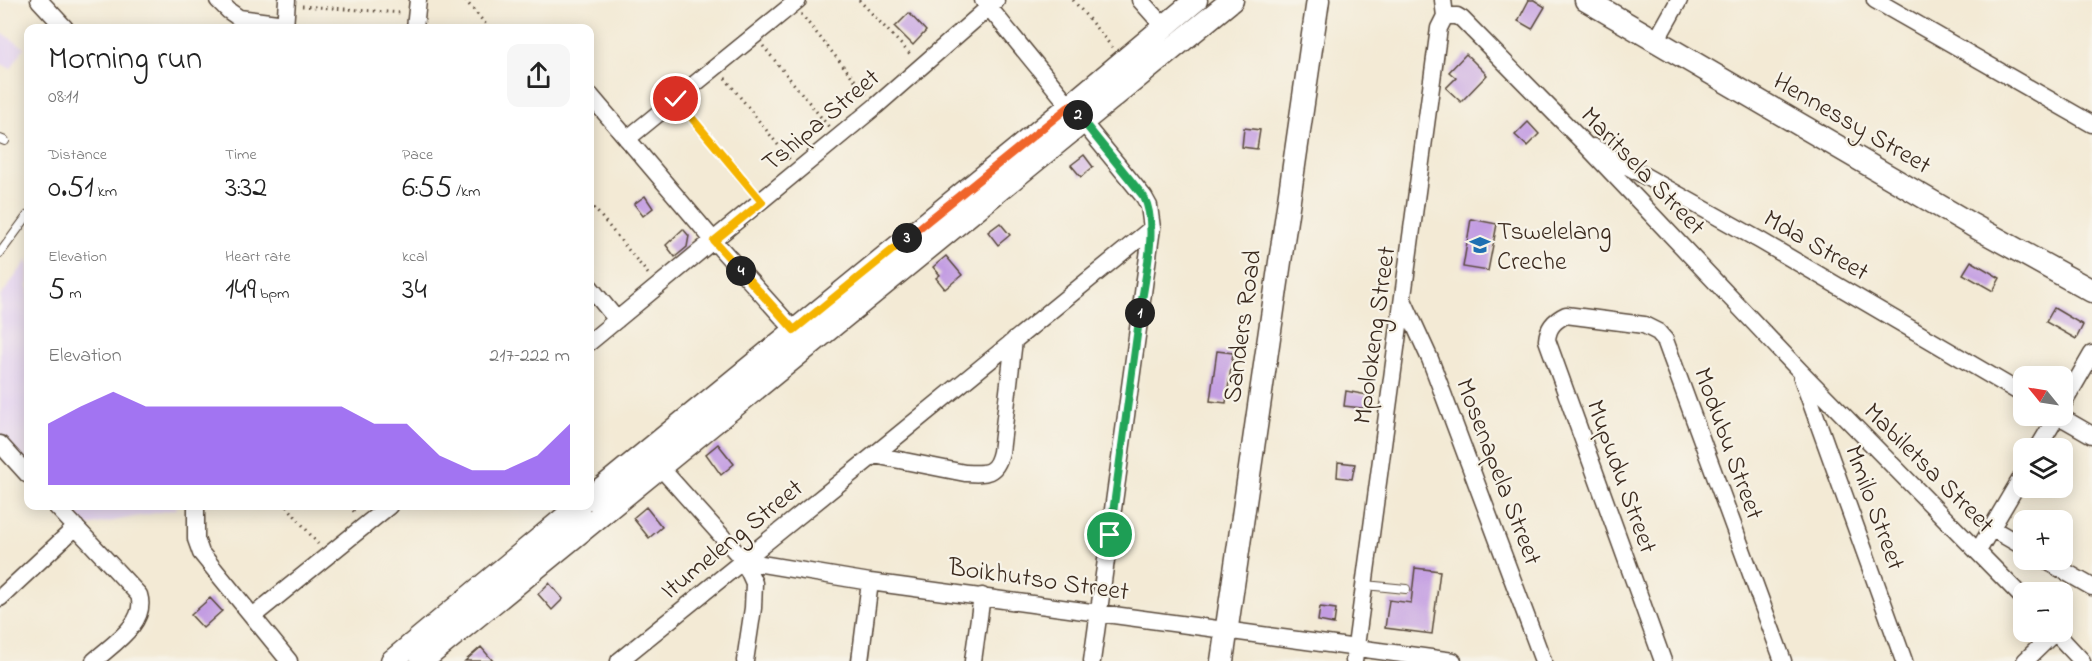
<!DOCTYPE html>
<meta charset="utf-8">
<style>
body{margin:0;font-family:"Indie Flower",sans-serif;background:#f6f6f6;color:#222;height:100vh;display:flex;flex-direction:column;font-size:22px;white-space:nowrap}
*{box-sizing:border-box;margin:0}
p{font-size:20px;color:#767676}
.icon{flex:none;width:33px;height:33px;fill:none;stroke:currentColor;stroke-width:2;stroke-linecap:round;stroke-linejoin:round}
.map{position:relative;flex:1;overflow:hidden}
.sheet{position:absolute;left:24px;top:24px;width:570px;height:486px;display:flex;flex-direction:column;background:#fff;border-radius:12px;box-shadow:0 3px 15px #0003}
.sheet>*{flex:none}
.needle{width:39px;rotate:300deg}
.buttons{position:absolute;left:2013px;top:366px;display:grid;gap:12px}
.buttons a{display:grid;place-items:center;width:60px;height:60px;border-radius:12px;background:#fff;box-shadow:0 3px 15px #0003;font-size:30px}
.pin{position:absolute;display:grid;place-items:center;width:51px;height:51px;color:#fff;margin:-26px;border:3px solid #fff;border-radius:50%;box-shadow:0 2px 6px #0007}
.km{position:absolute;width:30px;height:30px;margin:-15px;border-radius:50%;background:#222;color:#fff;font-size:16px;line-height:30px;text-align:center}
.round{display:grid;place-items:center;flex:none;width:63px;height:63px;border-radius:12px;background:#f6f6f6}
.head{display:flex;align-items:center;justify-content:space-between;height:102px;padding:0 24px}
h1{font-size:33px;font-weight:600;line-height:45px}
.stats{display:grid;grid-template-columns:repeat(3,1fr);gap:9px;height:102px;padding:6px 24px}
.stats div{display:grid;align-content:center}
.stats b{font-size:30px;font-weight:600}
.stats small{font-size:16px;font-weight:400}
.stats p{font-size:16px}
.chart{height:168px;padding:12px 24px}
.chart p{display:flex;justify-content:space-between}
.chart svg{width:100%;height:108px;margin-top:6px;fill:#7c3aed;opacity:.7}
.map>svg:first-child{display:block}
.built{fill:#e4d3f1}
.building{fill:#c39de2}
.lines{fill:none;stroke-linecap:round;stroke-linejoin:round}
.lane-casing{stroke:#574739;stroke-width:10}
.street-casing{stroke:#574739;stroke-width:19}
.secondary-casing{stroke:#574739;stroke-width:25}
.path{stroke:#574739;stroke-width:3;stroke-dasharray:1.5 4.5;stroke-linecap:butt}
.lane{stroke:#fff;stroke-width:8}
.street{stroke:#fff;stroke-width:16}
.secondary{stroke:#fff;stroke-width:22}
.split-1-casing{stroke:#fff;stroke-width:12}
.split-2-casing{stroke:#fff;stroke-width:12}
.split-3-casing{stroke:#fff;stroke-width:12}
.split-4-casing{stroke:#fff;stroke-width:12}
.split-5-casing{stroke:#fff;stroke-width:12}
.split-1{stroke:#22a559;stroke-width:8}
.split-2{stroke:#22a559;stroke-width:8}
.split-3{stroke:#f0652b;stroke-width:8}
.split-4{stroke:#f5b400;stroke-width:8}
.split-5{stroke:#f5b400;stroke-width:8}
.labels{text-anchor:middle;stroke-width:4.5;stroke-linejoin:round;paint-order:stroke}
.street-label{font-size:26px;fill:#3b2a1e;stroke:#f7f3e8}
.poi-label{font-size:26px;fill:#3b2a1e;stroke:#f7f3e8;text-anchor:start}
</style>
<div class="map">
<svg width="2092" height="661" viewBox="0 0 2092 661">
<rect width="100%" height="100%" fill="#f7f3e8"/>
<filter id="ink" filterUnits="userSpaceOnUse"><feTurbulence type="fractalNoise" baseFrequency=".0167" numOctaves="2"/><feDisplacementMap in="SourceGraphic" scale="12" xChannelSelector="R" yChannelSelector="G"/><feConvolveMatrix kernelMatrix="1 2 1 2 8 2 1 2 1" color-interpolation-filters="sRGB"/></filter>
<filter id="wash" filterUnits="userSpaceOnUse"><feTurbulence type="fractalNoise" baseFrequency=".008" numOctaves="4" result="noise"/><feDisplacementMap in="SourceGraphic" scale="24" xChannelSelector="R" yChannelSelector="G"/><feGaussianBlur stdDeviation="1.35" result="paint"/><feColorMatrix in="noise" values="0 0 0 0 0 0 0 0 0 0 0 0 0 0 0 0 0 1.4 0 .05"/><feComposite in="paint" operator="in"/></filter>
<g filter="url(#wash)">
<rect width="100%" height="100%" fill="#f3ead5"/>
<!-- built -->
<path class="built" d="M0,32l24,15 -13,22 -11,-6z
M28,259v205l-28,-29v-138z
M68,506h109l-1,3 -89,17z"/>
<g id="blocks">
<!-- building -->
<path class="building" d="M1529,0h5l11,7 -13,22 -14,-8z
M909,13l17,18 -13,14 -18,-18z
M1466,54l21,21 -26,27 -15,-14 10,-10 -7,-6z
M1528,122l11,12 -12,12 -12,-11z
M1244,128l16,2 -3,19 -15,-2z
M1084,155l9,12 -12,10 -10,-12z
M645,196l8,12 -10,8 -9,-12z
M1471,219l26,5 -9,47 -25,-4z
M1000,223l10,12 -12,10 -10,-13z
M683,229l6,7 -2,11 -12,10 -9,-12z
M946,256l16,19 -17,14 -9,-11 4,-3 -7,-8z
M1971,261l29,17 -7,13 -30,-17z
M2054,308l29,17 -7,14 -30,-17z
M1217,351l16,2 -7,50 -16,-2z
M1346,391l27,5 -2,13 -27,-3z
M718,444l16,20 -13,11 -15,-21z
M1338,462l17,2 -3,15 -15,-2z
M646,507l16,20 -13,11 -16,-20z
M1415,568l25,3 -8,63 -47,-6 4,-28 22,3z
M549,583l14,16 -11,11 -14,-16z
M210,598l12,13 -19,17 -12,-13z
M1320,607l16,2 -2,15 -16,-3z
M481,647l12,14h-28z"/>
</g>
</g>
<g filter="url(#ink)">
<use href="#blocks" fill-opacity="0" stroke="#574739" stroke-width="1.5"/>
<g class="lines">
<!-- lane casing -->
<g class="lane-casing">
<path id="lane" d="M0,139l5,2
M0,253l28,-38
M1365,585l41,4"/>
</g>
<!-- street casing -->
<g class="street-casing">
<path id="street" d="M39,0l26,28
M218,0l11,11 10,7 46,6
M983,0l161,197 5,9 3,22 -60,433
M1140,0l24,27
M1443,0l2,16
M1875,0l217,124
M1445,16h12l5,3 120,122 218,230 224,228
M285,28l2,-28
M415,28l3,-28
M1656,41l23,-41
M590,95l124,146 80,89
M627,139l171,-139
M1593,147l168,94 263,154
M590,287l27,33
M1404,302l26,57 113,302
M590,342l286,-236 120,-105
M1802,378l102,283
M2062,406l30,-52
M2059,416l33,19
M0,444l28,31
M2038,448l19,-32
M874,455l91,18c20,1 31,2 36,-21l13,-112
M660,467l84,94 10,22 -1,25 -8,53
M56,506l83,89c9,28 -28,50 -45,66
M196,506v33l5,14 88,108
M1991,528l33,19
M1978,551l46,-78
M2045,560l47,27
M744,561l126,21 583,79
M0,598l76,-71
M253,616l136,-110
M619,661l255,-206 278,-227
M860,661l10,-79
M973,661l9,-65
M1354,661l85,-633 6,-12
M1663,661l-116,-321c1,-13 8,-20 19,-25l78,10 14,7 7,8 118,321
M2025,661l30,-29 27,29"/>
</g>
<!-- secondary casing -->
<g class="secondary-casing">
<path id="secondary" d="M1586,0l386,225 120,66
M590,498l481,-393 125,-105
M392,661l187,-155
M422,661l810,-661
M1222,661l96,-661"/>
</g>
<!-- path -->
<path class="path" d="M465,0l24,28
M859,0l53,56
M1073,0l39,47
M302,6l101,7
M801,14l66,81
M763,46l66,81
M725,78l65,82
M686,111l65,78
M590,203l59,72
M287,506l31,38
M349,506l8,9"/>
<!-- lane -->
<use href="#lane" class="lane"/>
<!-- street -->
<use href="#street" class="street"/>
<!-- secondary -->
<use href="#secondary" class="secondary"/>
</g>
</g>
<g class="lines" filter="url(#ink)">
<!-- split-1 casing -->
<g class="split-1-casing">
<path id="split-1" d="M1110,535l30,-222"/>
</g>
<!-- split-2 casing -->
<g class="split-2-casing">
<path id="split-2" d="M1078,115l66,82c15,29 0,84 -4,116"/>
</g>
<!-- split-3 casing -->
<g class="split-3-casing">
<path id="split-3" d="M907,238l164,-133 7,10"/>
</g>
<!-- split-4 casing -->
<g class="split-4-casing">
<path id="split-4" d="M741,271l53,59 113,-92"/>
</g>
<!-- split-5 casing -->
<g class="split-5-casing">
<path id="split-5" d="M676,99l86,103 -48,39 27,30"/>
</g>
<!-- split-1 -->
<use href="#split-1" class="split-1"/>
<!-- split-2 -->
<use href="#split-2" class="split-2"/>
<!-- split-3 -->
<use href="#split-3" class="split-3"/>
<!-- split-4 -->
<use href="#split-4" class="split-4"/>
<!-- split-5 -->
<use href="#split-5" class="split-5"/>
</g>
<!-- icons -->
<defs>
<g id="school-bare" transform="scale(1.62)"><path d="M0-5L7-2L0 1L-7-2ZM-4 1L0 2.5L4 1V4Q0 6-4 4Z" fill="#1f6fb2" stroke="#f7f3e8" stroke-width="2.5" paint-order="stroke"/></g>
</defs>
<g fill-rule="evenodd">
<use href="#school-bare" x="1480" y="245"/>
</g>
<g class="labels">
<!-- street labels -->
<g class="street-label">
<text transform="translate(820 119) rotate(-40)" y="9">Tshipa Street</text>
<text transform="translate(1853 122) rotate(30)" y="9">Hennessy Street</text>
<text transform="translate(1644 170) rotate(46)" y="9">Maritsela Street</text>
<text transform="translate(1817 244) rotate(30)" y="9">Mda Street</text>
<text transform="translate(1241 326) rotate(-82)" y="9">Sanders Road</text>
<text transform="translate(1373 335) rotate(-82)" y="9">Mpolokeng Street</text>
<text transform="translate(1730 443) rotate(70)" y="9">Modubu Street</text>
<text transform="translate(1930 467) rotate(45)" y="9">Mabiletsa Street</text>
<text transform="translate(1500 471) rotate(69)" y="9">Mosenapela Street</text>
<text transform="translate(1623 476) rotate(70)" y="9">Mupudu Street</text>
<text transform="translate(1876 507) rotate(70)" y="9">Mmilo Street</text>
<text transform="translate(731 538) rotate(-39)" y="9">Itumeleng Street</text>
<text transform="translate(1039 578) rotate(8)" y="9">Boikhutso Street</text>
</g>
<!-- poi labels -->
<g class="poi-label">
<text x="1497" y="239">Tswelelang<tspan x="1497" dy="30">Creche</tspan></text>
</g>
</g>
</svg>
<div class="buttons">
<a><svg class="needle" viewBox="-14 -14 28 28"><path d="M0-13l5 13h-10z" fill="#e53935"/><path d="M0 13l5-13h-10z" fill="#767676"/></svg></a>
<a><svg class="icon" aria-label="layers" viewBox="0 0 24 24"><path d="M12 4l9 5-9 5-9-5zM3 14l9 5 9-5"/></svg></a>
<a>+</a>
<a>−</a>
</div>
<div class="pin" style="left:1110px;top:535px;background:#1e9e55"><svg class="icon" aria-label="arrive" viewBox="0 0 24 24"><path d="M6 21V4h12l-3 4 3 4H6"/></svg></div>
<div class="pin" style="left:676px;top:99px;background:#d93025"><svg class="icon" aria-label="check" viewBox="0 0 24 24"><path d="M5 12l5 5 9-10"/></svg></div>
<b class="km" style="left:1140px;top:313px">1</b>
<b class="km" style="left:1078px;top:115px">2</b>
<b class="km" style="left:907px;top:238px">3</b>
<b class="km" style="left:741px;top:271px">4</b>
<section class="sheet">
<div class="head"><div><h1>Morning run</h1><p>08:11</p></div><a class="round"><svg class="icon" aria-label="share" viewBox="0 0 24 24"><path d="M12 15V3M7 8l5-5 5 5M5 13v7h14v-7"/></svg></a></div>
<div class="stats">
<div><p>Distance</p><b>0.51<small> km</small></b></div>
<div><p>Time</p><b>3:32</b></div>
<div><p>Pace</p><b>6:55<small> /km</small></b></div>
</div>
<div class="stats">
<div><p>Elevation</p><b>5<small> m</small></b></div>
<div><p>Heart rate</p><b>149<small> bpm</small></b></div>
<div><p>kcal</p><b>34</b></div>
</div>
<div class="chart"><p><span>Elevation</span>217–222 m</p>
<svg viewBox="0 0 160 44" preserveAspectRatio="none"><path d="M0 44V19L10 12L20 6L30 12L40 12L50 12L60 12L70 12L80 12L90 12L100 19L110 19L120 32L130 38L140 38L150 32L160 19V44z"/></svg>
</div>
</section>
</div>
